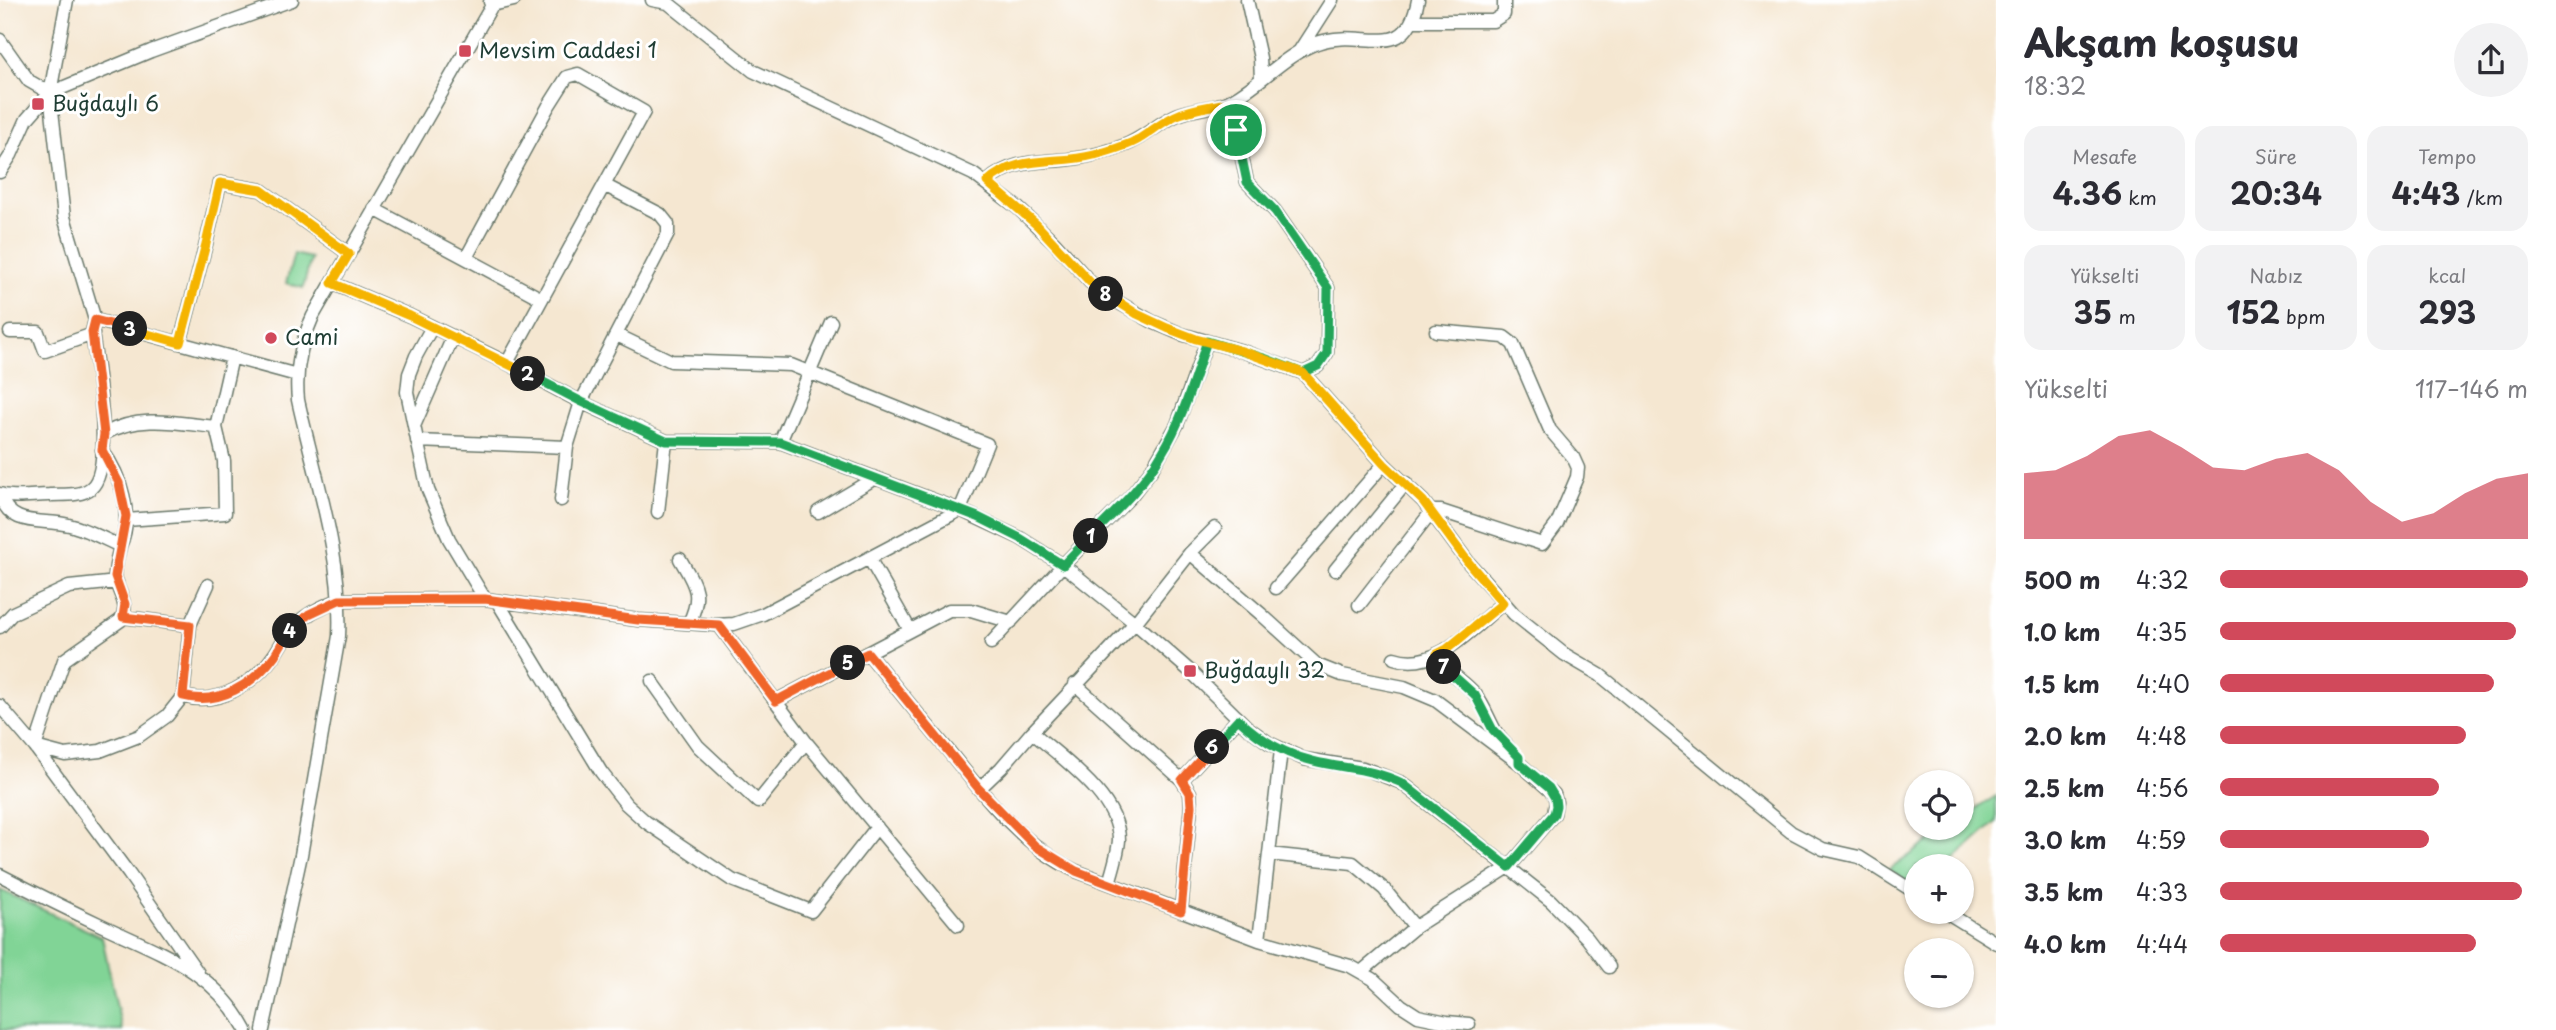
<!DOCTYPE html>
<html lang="tr">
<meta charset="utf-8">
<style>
body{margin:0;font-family:"Playpen Sans",sans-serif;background:#f2f2f3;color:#2b2b33;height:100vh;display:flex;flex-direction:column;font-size:26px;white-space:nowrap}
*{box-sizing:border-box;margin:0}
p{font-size:23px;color:#7c7c81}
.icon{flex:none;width:38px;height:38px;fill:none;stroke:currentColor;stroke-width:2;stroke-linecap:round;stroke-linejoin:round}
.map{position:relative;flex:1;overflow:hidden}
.panel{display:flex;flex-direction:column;background:#fff;width:560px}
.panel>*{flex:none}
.controls{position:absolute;left:1904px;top:770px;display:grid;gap:14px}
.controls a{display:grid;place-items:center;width:70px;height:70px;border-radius:50%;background:#fff;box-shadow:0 2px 5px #0004;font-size:35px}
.pin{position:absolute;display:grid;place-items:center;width:60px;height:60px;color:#fff;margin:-30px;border:4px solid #fff;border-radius:50%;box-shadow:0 2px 7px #0007}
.km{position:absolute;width:35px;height:35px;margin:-18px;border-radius:50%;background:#222;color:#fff;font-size:19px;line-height:35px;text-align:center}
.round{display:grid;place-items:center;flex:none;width:74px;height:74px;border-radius:37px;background:#f2f2f3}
.overview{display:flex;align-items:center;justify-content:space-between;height:119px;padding:0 28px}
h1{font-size:38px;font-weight:700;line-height:52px}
.figures{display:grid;grid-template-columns:repeat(3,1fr);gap:10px;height:119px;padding:7px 28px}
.figures div{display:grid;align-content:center;border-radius:18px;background:#f2f2f3;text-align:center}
.figures b{font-size:30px;font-weight:700}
.figures small{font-size:19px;font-weight:400}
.figures p{font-size:19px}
.chart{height:196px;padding:14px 28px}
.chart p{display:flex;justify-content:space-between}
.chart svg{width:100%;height:126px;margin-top:7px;fill:#d1495b;opacity:.7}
ul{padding:0 28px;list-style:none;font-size:23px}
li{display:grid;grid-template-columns:112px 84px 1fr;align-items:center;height:52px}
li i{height:18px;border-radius:9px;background:#d1495b}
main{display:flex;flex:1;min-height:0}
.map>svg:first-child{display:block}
.green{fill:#81d496;stroke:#508865;stroke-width:2}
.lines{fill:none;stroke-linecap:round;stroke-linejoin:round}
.minor-casing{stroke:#6a786b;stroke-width:15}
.minor{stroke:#fff;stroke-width:12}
.split-1-casing{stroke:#fff;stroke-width:14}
.split-2-casing{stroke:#fff;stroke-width:14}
.split-3-casing{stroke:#fff;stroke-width:14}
.split-4-casing{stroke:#fff;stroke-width:14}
.split-5-casing{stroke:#fff;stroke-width:14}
.split-6-casing{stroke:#fff;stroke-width:14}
.split-7-casing{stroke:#fff;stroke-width:14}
.split-8-casing{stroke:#fff;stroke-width:14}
.split-9-casing{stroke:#fff;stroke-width:14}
.split-1{stroke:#22a559;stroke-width:9}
.split-2{stroke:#22a559;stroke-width:9}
.split-3{stroke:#f5b400;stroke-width:9}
.split-4{stroke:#f0652b;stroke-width:9}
.split-5{stroke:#f0652b;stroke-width:9}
.split-6{stroke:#f0652b;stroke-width:9}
.split-7{stroke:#22a559;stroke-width:9}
.split-8{stroke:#f5b400;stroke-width:9}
.split-9{stroke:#f5b400;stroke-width:9}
.poi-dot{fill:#d1495b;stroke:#fff;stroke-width:2.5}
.labels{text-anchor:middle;stroke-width:6;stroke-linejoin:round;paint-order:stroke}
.poi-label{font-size:21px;fill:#1f3d34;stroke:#fff;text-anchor:start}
</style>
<main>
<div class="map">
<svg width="1996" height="1030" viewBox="0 0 1996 1030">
<rect width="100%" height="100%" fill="#fff"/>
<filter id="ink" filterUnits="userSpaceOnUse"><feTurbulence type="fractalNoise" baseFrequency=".0143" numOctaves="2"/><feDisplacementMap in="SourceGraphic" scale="14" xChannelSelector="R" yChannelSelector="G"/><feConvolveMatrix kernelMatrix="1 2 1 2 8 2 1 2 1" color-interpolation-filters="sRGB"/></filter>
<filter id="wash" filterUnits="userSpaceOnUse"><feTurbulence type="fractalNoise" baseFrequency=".00686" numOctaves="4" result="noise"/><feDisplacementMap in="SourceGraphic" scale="28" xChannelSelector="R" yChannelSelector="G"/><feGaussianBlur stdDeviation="1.57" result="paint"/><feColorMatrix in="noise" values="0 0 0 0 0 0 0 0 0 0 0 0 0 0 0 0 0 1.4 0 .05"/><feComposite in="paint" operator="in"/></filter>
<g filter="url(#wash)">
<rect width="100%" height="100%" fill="#f5e7d1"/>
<!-- green -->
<path class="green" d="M294,254l17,4 -8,30 -17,-5z
M1996,796v26l-49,44h-31v21l-27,-17 59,-42h14v-10z
M0,890l102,47 20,93h-122z"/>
</g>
<g filter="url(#ink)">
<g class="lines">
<!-- minor casing -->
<g class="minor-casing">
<path id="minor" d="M67,0l-17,93 14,124 31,103 202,55
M652,0l16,3 85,68 220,103 45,34 37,35 35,39 31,22 32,18 28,12 61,17 61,22 81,91 39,37 45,61 46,52 50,40 36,21 191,157 32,17 36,8 57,36
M1247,0l13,58 1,21
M490,2l2,3 22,-5
M1413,21h80l11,-7v-14
M0,40l29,41 21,12
M1300,50l32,-50
M1222,104l16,34 9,44 28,29 53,77 -1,65 -9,13 -15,7
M0,172l11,-17 16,-36 23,-26 101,-42 141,-51
M987,182c26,-23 52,-19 84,-23 18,-2 35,-7 52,-13 20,-7 35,-23 54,-31 18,-8 40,-6 56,-16 29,-16 51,-44 84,-56 47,-17 89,23 101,-43
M374,209l168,90
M466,258l82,-151 19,-30 11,-3 66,38 -137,251
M332,283l78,33 97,47 74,39 85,39 114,1 180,68 60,28 43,27 72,58 55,48 57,56 22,16 35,16 59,9 39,15 149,118 36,37 22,29
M432,327l-16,29 -7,18 -2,18 7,34 14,64 21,49 36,60
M10,332h28l7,19 48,-17
M180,343l26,-99 14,-61 41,7 88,64
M414,426l39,-89
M104,434c36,-20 73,-11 112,-7
M417,441l150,6
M780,442l51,-120
M0,494c15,5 33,1 49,1 13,-1 31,2 42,-7 24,-20 5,-125 1,-156l3,-12
M0,495c11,34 42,23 69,30 17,4 35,14 51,21 14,-31 1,-70 -18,-96
M561,500l6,-53 14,-45 87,-168v-10l-8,-10 -56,-29
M658,512l8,-71
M818,512l57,-34
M126,520l99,-7 -1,-52 -8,-34 16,-70
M120,546c-2,9 -5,20 -5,29 1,17 16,28 6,45l-57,40 -29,87 30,8 35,-4 39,-15 28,-20 16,-20 7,-71 18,-40
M1190,553l71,61 56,51 25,10 62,12 31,13 84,63 35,31 2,8 -2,12 -45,53 -94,60 -54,45
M869,558l41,72
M680,559c15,26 23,35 9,64
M1335,570l71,-87
M1276,588l108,-124
M497,601l104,171 25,32 20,18 86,58 79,31 66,-84
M1359,605l73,-94h9l101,33 15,-20 20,-47 1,-9 -5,-11 -23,-27 -37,-86 -9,-7 -68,-6
M123,617l67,8
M719,625l87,117 152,183
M0,627l13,-14 56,-26 48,-5
M991,643l72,-78 68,-69 21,-27 25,-44 30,-84
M868,653c26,32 52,64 79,96 37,46 75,97 129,122l183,69 91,26 23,13 28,26 17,11 29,6 22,2
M1437,654c8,19 26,25 38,40 14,18 15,36 33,53
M1394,658c42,15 80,-32 109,-55
M652,681l46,65 60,56 48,-60
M1075,684l107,96 8,13 1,13 -10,105
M183,696c35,11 72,-13 92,-42 6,-9 10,-18 18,-27 13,-13 29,-21 46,-27l146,-1 153,21 77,5 19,-1 29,-10 197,-104 27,-66 -196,-79 -120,-4 -54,-26
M776,701l173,-91h22l40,12
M0,706l35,41 94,127 69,99
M1032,732c29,26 87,65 87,108 -1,14 -6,29 -10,43
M1182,780l56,-61
M979,789l22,-21 31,-36 103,-109 55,-70 25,-25
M1269,854l84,9 31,26 31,38
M0,875c33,17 67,34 101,50 59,28 112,44 145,105
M1946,912l50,31
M1259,940l22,-190
M263,1030l38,-175 38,-219c4,-79 -24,-159 -41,-236 -3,-30 2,-56 15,-84l182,-316"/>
</g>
<!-- minor -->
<use href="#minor" class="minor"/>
</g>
</g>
<g class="lines" filter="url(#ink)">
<!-- split-1 casing -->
<g class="split-1-casing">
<path id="split-1" d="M1091,536c26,-26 53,-51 71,-83 21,-34 32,-74 45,-112l57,17 39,15 15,-7 9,-13 1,-65 -53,-77 -28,-29 -11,-52"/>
</g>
<!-- split-2 casing -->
<g class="split-2-casing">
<path id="split-2" d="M528,374l54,28 84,39 114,1 198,75 42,21 43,27 28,-29"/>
</g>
<!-- split-3 casing -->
<g class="split-3-casing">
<path id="split-3" d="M130,329l50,14 26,-99 14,-61 41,7 88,64 -17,29 78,33 118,58"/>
</g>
<!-- split-4 casing -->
<g class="split-4-casing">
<path id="split-4" d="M130,329l-35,-9 -3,12 12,102 -2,16 17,33 7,33 -11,60 10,28 -2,13 67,8 -7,71c36,10 71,-12 92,-41 5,-8 9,-16 15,-24"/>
</g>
<!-- split-5 casing -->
<g class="split-5-casing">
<path id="split-5" d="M290,631l19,-17 30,-14 146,-1 153,21 81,5 57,76 72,-38"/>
</g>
<!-- split-6 casing -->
<g class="split-6-casing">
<path id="split-6" d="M848,663l20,-10 111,136 56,57 41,25 105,40 10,-105 -1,-13 -8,-13 30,-33"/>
</g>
<!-- split-7 casing -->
<g class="split-7-casing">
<path id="split-7" d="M1212,747l26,-28c21,20 46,35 75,42 32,8 58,7 89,22l107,84 45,-53 2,-8 -1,-8 -6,-10 -30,-25v-6l-26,-27 -18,-35 -31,-28"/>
</g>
<!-- split-8 casing -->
<g class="split-8-casing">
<path id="split-8" d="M1106,294l31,20 30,14 29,11 46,12 61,22 81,91 39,37 45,61 35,41 -56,46 -10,5 7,13"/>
</g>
<!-- split-9 casing -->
<g class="split-9-casing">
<path id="split-9" d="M1106,294l-16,-12 -53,-57 -50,-43c31,-28 69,-17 107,-27 15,-4 31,-8 45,-16 13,-8 23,-17 36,-23 15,-7 32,-9 47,-12l14,26"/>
</g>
<!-- split-1 -->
<use href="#split-1" class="split-1"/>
<!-- split-2 -->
<use href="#split-2" class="split-2"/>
<!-- split-3 -->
<use href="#split-3" class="split-3"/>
<!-- split-4 -->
<use href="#split-4" class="split-4"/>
<!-- split-5 -->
<use href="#split-5" class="split-5"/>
<!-- split-6 -->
<use href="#split-6" class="split-6"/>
<!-- split-7 -->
<use href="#split-7" class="split-7"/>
<!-- split-8 -->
<use href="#split-8" class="split-8"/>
<!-- split-9 -->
<use href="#split-9" class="split-9"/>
</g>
<!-- markers -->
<g class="poi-dot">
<rect x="458" y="44" width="14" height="14" rx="3.5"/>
<rect x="31" y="97" width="14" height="14" rx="3.5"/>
<circle cx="271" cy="338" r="7"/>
<rect x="1183" y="664" width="14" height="14" rx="3.5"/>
</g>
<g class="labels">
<!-- poi labels -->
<g class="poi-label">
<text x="479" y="58">Mevsim Caddesi 1</text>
<text x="52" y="111">Buğdaylı 6</text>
<text x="285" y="345">Cami</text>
<text x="1204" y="678">Buğdaylı 32</text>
</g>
</g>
</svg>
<div class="controls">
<a><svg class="icon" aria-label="locate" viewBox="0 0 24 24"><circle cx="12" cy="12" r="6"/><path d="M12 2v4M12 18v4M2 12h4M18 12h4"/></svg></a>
<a>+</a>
<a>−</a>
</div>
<div class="pin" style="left:1236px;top:130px;background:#1e9e55"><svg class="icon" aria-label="arrive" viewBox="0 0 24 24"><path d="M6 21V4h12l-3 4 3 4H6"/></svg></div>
<b class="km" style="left:1091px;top:536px">1</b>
<b class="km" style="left:528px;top:374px">2</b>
<b class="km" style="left:130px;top:329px">3</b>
<b class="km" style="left:290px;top:631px">4</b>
<b class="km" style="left:848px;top:663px">5</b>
<b class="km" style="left:1212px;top:747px">6</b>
<b class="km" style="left:1444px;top:667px">7</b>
<b class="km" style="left:1106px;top:294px">8</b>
</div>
<section class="panel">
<div class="overview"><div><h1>Akşam koşusu</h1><p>18:32</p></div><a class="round"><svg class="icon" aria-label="share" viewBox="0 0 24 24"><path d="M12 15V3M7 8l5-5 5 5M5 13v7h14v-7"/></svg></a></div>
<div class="figures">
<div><p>Mesafe</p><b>4.36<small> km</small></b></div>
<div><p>Süre</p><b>20:34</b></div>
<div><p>Tempo</p><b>4:43<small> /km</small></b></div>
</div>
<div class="figures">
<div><p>Yükselti</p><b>35<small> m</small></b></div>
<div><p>Nabız</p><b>152<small> bpm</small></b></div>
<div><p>kcal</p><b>293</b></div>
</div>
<div class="chart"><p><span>Yükselti</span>117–146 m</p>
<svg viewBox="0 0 160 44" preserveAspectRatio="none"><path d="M0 44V21L10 20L20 15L30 8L40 6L50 12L60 19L70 20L80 16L90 14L100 20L110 31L120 38L130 35L140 28L150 23L160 21V44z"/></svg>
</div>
<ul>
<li><b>500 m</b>4:32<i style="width:100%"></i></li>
<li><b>1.0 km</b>4:35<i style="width:96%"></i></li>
<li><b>1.5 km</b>4:40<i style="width:89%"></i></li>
<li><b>2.0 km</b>4:48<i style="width:80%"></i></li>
<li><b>2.5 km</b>4:56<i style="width:71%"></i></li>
<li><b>3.0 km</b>4:59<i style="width:68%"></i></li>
<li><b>3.5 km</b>4:33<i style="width:98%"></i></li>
<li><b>4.0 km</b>4:44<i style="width:83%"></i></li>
</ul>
</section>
</main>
